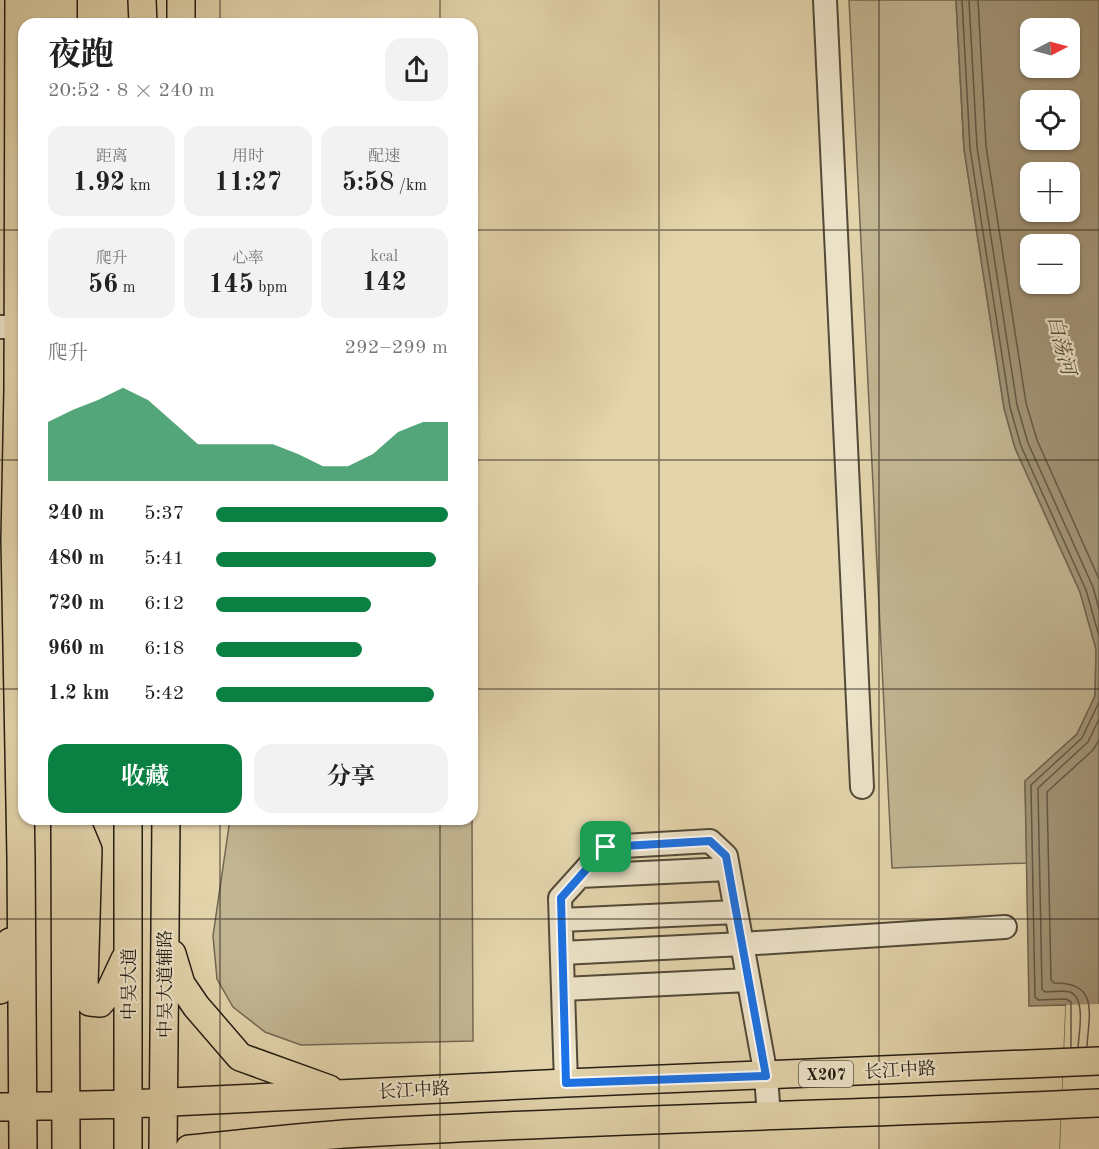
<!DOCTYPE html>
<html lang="zh">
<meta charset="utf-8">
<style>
body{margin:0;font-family:"Old Standard TT","Noto Serif SC",serif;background:#f2f2f2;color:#222;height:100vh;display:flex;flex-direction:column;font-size:22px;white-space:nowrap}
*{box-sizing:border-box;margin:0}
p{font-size:20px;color:#767676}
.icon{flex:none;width:33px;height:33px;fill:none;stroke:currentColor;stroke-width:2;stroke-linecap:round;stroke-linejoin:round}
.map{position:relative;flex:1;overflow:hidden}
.side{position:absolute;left:18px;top:18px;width:460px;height:807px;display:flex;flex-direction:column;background:#fff;border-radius:18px;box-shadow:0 2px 4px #0004}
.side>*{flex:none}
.needle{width:39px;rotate:84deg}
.controls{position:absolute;left:1020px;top:18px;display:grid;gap:12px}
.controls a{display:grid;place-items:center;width:60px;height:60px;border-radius:12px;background:#fff;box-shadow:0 2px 4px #0004;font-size:30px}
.pin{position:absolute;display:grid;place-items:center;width:51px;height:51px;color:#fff;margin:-26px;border-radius:12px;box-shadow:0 3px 9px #0006}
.round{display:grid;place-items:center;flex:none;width:63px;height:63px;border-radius:18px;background:#f2f2f2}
.summary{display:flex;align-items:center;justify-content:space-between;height:102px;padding:0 30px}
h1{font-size:33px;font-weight:700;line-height:45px}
.figures{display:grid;grid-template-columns:repeat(3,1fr);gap:9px;height:102px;padding:6px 30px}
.figures div{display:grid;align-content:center;border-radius:15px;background:#f2f2f2;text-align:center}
.figures b{font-size:26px;font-weight:700}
.figures small{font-size:16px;font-weight:400}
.figures p{font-size:16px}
.chart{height:168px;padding:12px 30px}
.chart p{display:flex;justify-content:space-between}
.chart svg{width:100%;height:108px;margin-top:6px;fill:#0b8043;opacity:.7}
.primary-button{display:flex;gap:12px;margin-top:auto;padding:12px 30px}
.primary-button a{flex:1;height:69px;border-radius:18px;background:#0b8043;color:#fff;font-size:24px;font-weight:700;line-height:69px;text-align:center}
.primary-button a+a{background:#f2f2f2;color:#222}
ul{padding:0 30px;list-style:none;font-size:20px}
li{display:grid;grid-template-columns:96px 72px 1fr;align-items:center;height:45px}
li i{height:15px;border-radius:8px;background:#0b8043}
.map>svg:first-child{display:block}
.green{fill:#c2b592;stroke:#726852;stroke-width:1.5}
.water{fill:#a29578;stroke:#6f654f;stroke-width:1.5;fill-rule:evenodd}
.pier{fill:#e3d4ac}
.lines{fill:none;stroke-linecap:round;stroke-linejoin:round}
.shore{stroke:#625845;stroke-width:1.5}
.minor-casing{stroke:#534a38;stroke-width:26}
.major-casing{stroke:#231c12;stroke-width:30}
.minor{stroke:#ede3c9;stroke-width:22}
.major{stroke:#e3d4ac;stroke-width:27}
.route-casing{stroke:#fff;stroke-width:12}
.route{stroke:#1a73e8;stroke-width:8}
.grid{fill:none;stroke:#231c12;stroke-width:1.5;stroke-opacity:0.55}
.labels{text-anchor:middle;stroke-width:4.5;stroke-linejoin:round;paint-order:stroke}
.shield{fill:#ede3c9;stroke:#605849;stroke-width:1.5}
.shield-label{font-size:16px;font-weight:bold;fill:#231c12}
.street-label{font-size:18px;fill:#231c12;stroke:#ede3c9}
.water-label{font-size:20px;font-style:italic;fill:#564c3b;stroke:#ede3c9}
</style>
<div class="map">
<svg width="1099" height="1149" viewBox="0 0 1099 1149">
<rect width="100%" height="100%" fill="#e3d4ac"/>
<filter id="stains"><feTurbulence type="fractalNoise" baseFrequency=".00333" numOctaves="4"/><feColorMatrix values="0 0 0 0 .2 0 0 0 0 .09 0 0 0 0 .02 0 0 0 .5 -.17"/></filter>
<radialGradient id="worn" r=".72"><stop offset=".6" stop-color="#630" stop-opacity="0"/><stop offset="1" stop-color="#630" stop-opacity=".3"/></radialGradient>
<!-- green -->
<path class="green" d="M849,0h107l8,149 40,259 11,40 65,144 16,57 -1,47 -18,38 -52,47 2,82 -135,5z
M230,819h242l1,222 -172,4 -36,-13 -32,-25 -16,-28 -4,-43z"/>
<!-- water -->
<path class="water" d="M956,0h143v1149h-39l6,-144 -37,1 -4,-225 52,-47 18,-38 1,-47 -16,-57 -65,-144 -11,-40 -40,-259zM1030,28h40v40h-40zM1030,100h40v40h-40zM1030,172h40v40h-40zM1030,244h40v40h-40z"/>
<!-- pier -->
<path class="pier" d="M1099,1004v145h-39l6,-144z"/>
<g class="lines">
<!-- shore -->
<path class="shore" d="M962,0l8,148 40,259 11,39 65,144 13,46
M969,0l8,147 40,258 11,38 65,144 6,22
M978,0l8,146 40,257 11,37 62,139
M1087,1046c2,-32 12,-64 -33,-63l-3,-3 -4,-188 46,-42 6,-10
M1071,1047v-45l-5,-3 -28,1 -3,-3 -4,-212 51,-47 17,-36
M1078,1047c1,-14 8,-49 -8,-55 -7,-2 -17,0 -25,0l-3,-3 -4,-201 50,-46 11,-23"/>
<!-- minor casing -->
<g class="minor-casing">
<path id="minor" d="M825,0l37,787
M0,327h18
M580,876l148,-7
M561,920l175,-8
M562,953l180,-9 263,-17
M563,989l185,-9
M566,1083l-6,-185 46,-51 104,-6 16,15 40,220 3,41"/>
</g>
<!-- major casing -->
<g class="major-casing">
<path id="major" d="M19,0l-1,389 -3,151 6,317 2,292
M63,0v24
M142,0l1,24
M181,0v24
M40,24l1,-24
M65,819l1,330
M75,819l13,31 -4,135 6,17 10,1 10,-12 15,-32
M128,819v330
M172,954l9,30 15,22 44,51 89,32
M0,990l10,-48
M0,1107l129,-3 437,-21 533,-22
M163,1149l3,-330
M189,1149c51,-5 103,-11 155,-15 251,-15 503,-19 755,-31"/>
</g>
<!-- minor -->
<use href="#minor" class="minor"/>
<!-- major -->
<use href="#major" class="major"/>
</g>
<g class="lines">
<!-- route casing -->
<g class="route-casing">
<path id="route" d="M710,841l16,15 40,220 -200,7 -5,-185 45,-51z"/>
</g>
<!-- route -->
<use href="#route" class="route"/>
</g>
<!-- grid -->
<path class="grid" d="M220,0v24M440,0v24M659,0v1149M879,0v1149M0,230h24M472,230h627M0,460h24M472,460h627M0,689h24M472,689h627M220,819v330M440,819v330M0,919h1099"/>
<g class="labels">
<!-- shield labels -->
<rect class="shield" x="799" y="1061" width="54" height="26" rx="4.5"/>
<g class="shield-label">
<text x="826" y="1080">X207</text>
</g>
<!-- street labels -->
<g class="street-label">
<text transform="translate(129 984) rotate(-90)" y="6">中吴大道</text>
<text transform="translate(165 984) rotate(-90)" y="6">中吴大道辅路</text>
<text transform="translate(900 1070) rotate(-3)" y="6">长江中路</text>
<text transform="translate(414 1090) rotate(-3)" y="6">长江中路</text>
</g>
<!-- water labels -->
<g class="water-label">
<text transform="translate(1062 345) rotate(76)" y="7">白荡河</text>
</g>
</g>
<rect width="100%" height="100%" filter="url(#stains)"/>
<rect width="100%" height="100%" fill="url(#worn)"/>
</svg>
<div class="controls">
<a><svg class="needle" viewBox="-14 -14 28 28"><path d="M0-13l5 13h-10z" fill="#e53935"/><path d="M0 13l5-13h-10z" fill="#767676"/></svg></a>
<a><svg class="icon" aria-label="locate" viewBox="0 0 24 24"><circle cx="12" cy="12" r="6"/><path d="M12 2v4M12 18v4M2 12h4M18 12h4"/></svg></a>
<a>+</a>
<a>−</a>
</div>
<div class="pin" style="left:606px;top:847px;background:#1e9e55"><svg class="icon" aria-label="arrive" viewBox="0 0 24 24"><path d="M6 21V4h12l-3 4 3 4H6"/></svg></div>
<section class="side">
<div class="summary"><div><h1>夜跑</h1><p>20:52 · 8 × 240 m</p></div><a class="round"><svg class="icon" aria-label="share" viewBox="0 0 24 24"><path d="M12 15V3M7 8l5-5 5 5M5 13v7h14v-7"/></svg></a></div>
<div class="figures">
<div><p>距离</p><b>1.92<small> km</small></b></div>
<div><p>用时</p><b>11:27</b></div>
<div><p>配速</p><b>5:58<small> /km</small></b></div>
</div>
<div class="figures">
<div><p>爬升</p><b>56<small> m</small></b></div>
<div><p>心率</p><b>145<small> bpm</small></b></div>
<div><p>kcal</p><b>142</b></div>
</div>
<div class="chart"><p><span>爬升</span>292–299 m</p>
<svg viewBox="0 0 160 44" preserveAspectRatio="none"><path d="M0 44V20L10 15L20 11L30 6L40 11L50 20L60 29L70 29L80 29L90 29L100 33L110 38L120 38L130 33L140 24L150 20L160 20V44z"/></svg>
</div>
<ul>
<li><b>240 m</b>5:37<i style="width:100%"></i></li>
<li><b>480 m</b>5:41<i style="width:95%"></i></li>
<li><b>720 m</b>6:12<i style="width:67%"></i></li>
<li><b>960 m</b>6:18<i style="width:63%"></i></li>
<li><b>1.2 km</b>5:42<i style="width:94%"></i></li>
</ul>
<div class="primary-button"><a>收藏</a><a>分享</a></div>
</section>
</div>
